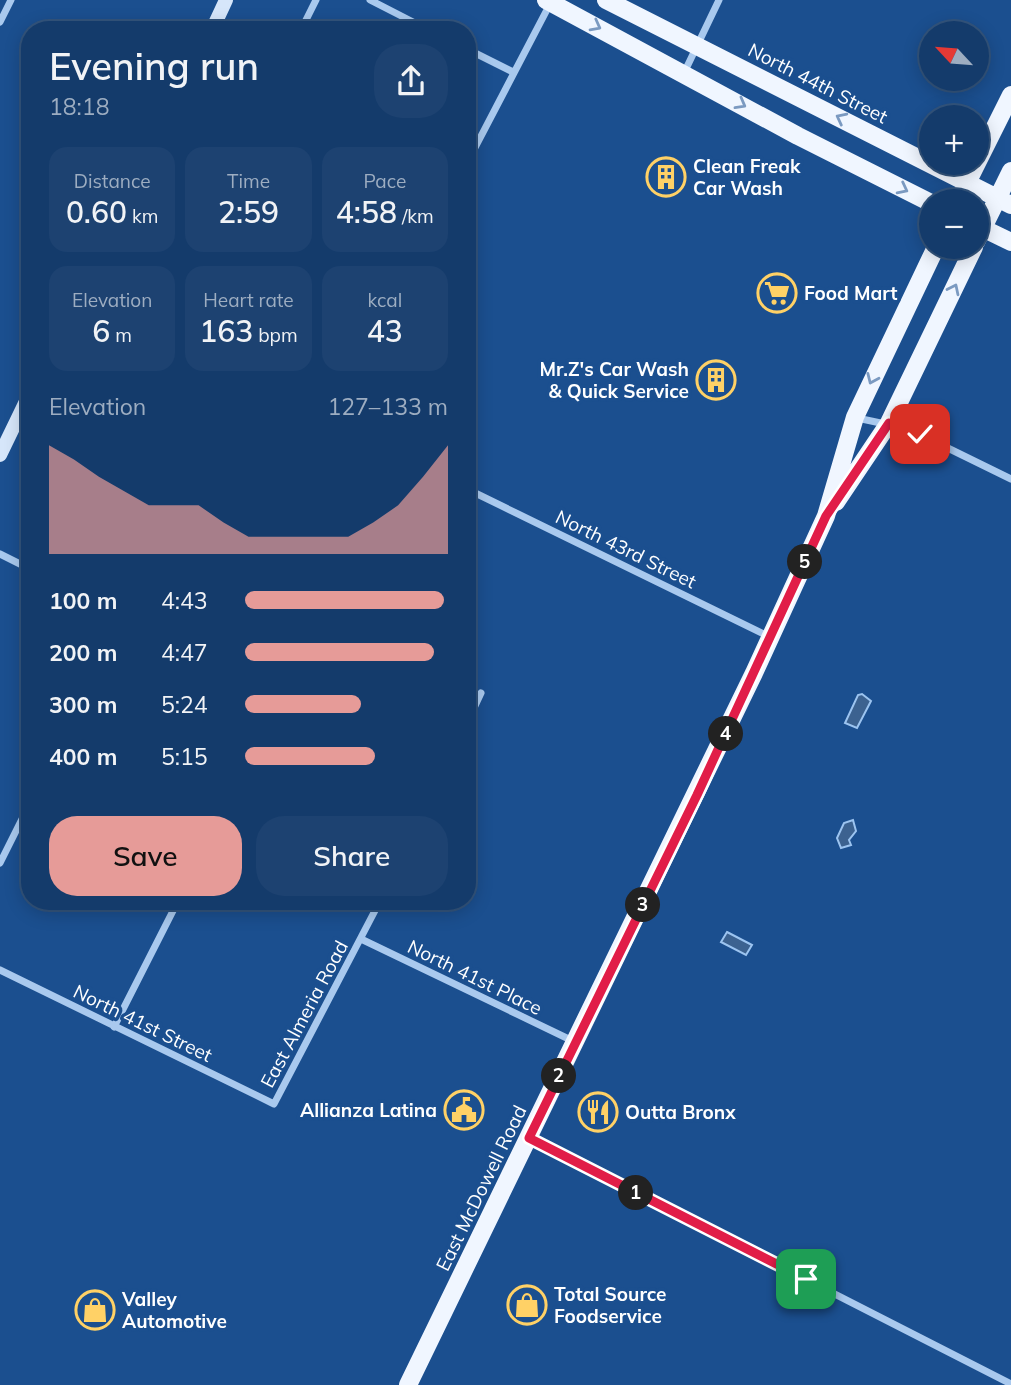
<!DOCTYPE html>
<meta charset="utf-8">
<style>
body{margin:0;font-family:Mulish,sans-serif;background:#1d4271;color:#f1f3f6;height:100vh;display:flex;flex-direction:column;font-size:26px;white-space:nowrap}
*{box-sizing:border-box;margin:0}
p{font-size:23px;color:#9dadc1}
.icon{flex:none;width:38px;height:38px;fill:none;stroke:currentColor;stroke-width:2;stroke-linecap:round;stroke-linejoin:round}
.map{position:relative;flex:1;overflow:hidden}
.side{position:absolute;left:21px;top:21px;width:455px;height:889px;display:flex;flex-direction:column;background:#143b6b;border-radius:28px;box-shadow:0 4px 18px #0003,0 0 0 2px #33557e}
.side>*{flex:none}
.needle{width:46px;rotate:296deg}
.fabs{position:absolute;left:919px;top:21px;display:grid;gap:14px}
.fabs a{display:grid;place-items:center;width:70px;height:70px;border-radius:50%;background:#143b6b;box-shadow:0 4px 18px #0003,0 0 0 2px #33557e;font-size:35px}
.pin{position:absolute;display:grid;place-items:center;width:60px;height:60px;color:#fff;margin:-30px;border-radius:14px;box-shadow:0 4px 10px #0006}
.km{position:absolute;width:35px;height:35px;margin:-18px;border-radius:50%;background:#222;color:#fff;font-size:19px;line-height:35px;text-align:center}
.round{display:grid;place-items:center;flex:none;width:74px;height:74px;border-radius:28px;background:#1d4271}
.overview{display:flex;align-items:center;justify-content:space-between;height:119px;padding:0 28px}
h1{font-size:38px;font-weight:600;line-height:52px}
.figures{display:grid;grid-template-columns:repeat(3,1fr);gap:10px;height:119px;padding:7px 28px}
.figures div{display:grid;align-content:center;border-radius:18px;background:#1d4271;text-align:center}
.figures b{font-size:30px;font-weight:600}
.figures small{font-size:19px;font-weight:400}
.figures p{font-size:19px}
.chart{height:196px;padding:14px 28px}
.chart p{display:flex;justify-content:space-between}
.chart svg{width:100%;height:126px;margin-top:7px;fill:#e69b98;opacity:.7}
.cta{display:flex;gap:14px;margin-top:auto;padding:14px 28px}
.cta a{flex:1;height:80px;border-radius:28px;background:#e69b98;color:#111;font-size:28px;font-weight:600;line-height:80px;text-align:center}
.cta a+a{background:#1d4271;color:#f1f3f6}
ul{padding:0 28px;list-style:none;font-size:23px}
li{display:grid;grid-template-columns:112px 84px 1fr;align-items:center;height:52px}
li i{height:18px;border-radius:9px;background:#e69b98}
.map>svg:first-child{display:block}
.water{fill:#3c6290;stroke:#9cc4f0;stroke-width:2}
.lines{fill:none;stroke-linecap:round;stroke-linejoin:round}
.street{stroke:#a9c9ee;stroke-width:7}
.secondary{stroke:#d6e6fa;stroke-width:14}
.primary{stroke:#f0f6ff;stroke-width:18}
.oneway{stroke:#7b9ac1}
.route-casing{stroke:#fff;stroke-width:14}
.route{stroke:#e11d48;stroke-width:9}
.labels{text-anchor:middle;stroke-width:7;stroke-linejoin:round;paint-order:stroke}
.street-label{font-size:19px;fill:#fff;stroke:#1b4f8f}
.poi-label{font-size:19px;font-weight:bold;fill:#fff;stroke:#1b4f8f;text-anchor:start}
</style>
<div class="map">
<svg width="1011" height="1385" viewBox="0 0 1011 1385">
<rect width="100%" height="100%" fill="#1b4f8f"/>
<!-- water -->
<path class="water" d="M862,694l9,7 -14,27 -12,-5 13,-28z
M853,820l3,11 -7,9 2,5 -10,3 -4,-10 7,-15z
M727,932l25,13 -6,10 -25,-13z"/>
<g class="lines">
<!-- street -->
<path class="street" d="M370,0l45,23 -3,7
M0,22l11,-22
M415,23l14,7
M301,30l15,-30
M467,49l46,23
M684,73l35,-73
M467,163l84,-161
M857,418l52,11 102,50
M467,489l303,148
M0,554l30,15
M467,723l14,-30
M0,863l30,-60
M361,939l214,103
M0,970l274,134 106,-203
M114,1027l64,-126
M529,1138l482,246"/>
<!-- secondary -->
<path class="secondary" d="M212,30l14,-30
M0,455l30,-62"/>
<!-- primary -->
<path class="primary" d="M546,0l252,136 133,67
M606,0l405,205
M958,201l53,-106
M976,225l35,17
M976,242l35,-71
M836,502l53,-79 85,-176
M408,1385l346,-712 72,-157 29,-99 81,-170"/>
</g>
<!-- one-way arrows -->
<defs><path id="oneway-chevron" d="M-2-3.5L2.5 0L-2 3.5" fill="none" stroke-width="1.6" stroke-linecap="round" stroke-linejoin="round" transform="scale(1.75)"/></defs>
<g class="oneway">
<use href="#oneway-chevron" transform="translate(596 26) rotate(28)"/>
<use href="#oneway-chevron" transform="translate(741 104) rotate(29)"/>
<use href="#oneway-chevron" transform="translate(841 118) rotate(-153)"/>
<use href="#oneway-chevron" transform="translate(903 189) rotate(27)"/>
<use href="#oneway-chevron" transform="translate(954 289) rotate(-64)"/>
<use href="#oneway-chevron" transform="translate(872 379) rotate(114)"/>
</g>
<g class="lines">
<!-- route casing -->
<g class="route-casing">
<path id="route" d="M806,1279l-277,-141 168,-343 129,-279 63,-93 31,11"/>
</g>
<!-- route -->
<use href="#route" class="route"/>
</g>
<!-- icons -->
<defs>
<g id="building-ring" transform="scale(2.0125)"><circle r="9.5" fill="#1b4f8f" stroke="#ffd166" stroke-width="1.5"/><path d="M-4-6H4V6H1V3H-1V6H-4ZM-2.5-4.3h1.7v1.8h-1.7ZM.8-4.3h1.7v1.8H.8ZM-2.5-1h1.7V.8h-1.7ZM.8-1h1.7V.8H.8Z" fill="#ffd166"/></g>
<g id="supermarket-ring" transform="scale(2.0125)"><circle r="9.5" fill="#1b4f8f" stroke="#ffd166" stroke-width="1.5"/><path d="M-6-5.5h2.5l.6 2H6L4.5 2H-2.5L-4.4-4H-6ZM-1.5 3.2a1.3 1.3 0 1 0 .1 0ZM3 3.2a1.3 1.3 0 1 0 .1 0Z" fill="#ffd166"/></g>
<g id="civic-ring" transform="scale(2.0125)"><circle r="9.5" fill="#1b4f8f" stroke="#ffd166" stroke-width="1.5"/><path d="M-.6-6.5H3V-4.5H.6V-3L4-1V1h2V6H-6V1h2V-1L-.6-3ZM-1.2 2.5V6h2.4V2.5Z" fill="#ffd166"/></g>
<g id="restaurant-ring" transform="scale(2.0125)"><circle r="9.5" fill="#1b4f8f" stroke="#ffd166" stroke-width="1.5"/><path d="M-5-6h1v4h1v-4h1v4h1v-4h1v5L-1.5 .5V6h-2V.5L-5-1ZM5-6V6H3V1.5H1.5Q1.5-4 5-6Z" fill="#ffd166"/></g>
<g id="shop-ring" transform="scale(2.0125)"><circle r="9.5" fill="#1b4f8f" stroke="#ffd166" stroke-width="1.5"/><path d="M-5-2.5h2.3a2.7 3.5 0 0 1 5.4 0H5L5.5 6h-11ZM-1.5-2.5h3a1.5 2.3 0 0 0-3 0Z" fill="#ffd166"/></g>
</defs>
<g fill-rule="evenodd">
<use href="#building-ring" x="666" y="177"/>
<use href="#supermarket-ring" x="777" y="293"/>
<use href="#building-ring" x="716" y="380"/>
<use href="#civic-ring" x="464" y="1110"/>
<use href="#restaurant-ring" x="598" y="1112"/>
<use href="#shop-ring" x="527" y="1305"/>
<use href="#shop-ring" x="95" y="1310"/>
</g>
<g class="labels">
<!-- street labels -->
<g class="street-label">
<text transform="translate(818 83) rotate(27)" y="7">North 44th Street</text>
<text transform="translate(626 549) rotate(26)" y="7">North 43rd Street</text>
<text transform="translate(475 977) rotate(26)" y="7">North 41st Place</text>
<text transform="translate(304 1014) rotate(-62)" y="7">East Almeria Road</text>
<text transform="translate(143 1023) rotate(26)" y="7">North 41st Street</text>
<text transform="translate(481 1188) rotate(-64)" y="7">East McDowell Road</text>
</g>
<!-- poi labels -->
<g class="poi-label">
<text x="693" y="173">Clean Freak<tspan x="693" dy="22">Car Wash</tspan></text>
<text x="804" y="300">Food Mart</text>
<text x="689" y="376" text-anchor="end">Mr.Z's Car Wash<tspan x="689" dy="22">&amp; Quick Service</tspan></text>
<text x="437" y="1117" text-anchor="end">Allianza Latina</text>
<text x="625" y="1119">Outta Bronx</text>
<text x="554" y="1301">Total Source<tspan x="554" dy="22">Foodservice</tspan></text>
<text x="122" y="1306">Valley<tspan x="122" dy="22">Automotive</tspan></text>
</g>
</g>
</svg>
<div class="fabs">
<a><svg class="needle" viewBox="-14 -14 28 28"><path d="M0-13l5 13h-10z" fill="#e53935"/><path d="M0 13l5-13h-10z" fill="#9dadc1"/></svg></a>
<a>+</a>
<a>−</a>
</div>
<div class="pin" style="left:806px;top:1279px;background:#1e9e55"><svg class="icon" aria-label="arrive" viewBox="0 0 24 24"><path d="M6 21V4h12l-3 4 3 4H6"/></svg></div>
<div class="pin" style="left:920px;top:434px;background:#d93025"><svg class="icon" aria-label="check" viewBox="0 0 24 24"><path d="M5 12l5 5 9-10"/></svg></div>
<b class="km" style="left:636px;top:1193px">1</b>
<b class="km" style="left:559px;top:1076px">2</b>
<b class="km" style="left:643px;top:905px">3</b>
<b class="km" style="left:726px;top:734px">4</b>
<b class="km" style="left:805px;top:562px">5</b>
<section class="side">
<div class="overview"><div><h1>Evening run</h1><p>18:18</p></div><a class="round"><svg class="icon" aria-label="share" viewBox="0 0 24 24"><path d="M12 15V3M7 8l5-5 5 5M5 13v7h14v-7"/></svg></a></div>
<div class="figures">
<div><p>Distance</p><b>0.60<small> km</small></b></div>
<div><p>Time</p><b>2:59</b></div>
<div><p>Pace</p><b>4:58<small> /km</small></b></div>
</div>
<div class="figures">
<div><p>Elevation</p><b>6<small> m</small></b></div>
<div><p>Heart rate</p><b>163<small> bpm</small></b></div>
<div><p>kcal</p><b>43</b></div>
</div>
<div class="chart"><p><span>Elevation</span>127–133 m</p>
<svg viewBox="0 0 160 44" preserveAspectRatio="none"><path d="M0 44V6L10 11L20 17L30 22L40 27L50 27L60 27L70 33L80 38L90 38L100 38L110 38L120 38L130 33L140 27L150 17L160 6V44z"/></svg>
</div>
<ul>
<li><b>100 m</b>4:43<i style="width:98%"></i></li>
<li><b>200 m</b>4:47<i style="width:93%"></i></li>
<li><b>300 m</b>5:24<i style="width:57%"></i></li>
<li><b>400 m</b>5:15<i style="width:64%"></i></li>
</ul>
<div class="cta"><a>Save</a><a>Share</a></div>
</section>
</div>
